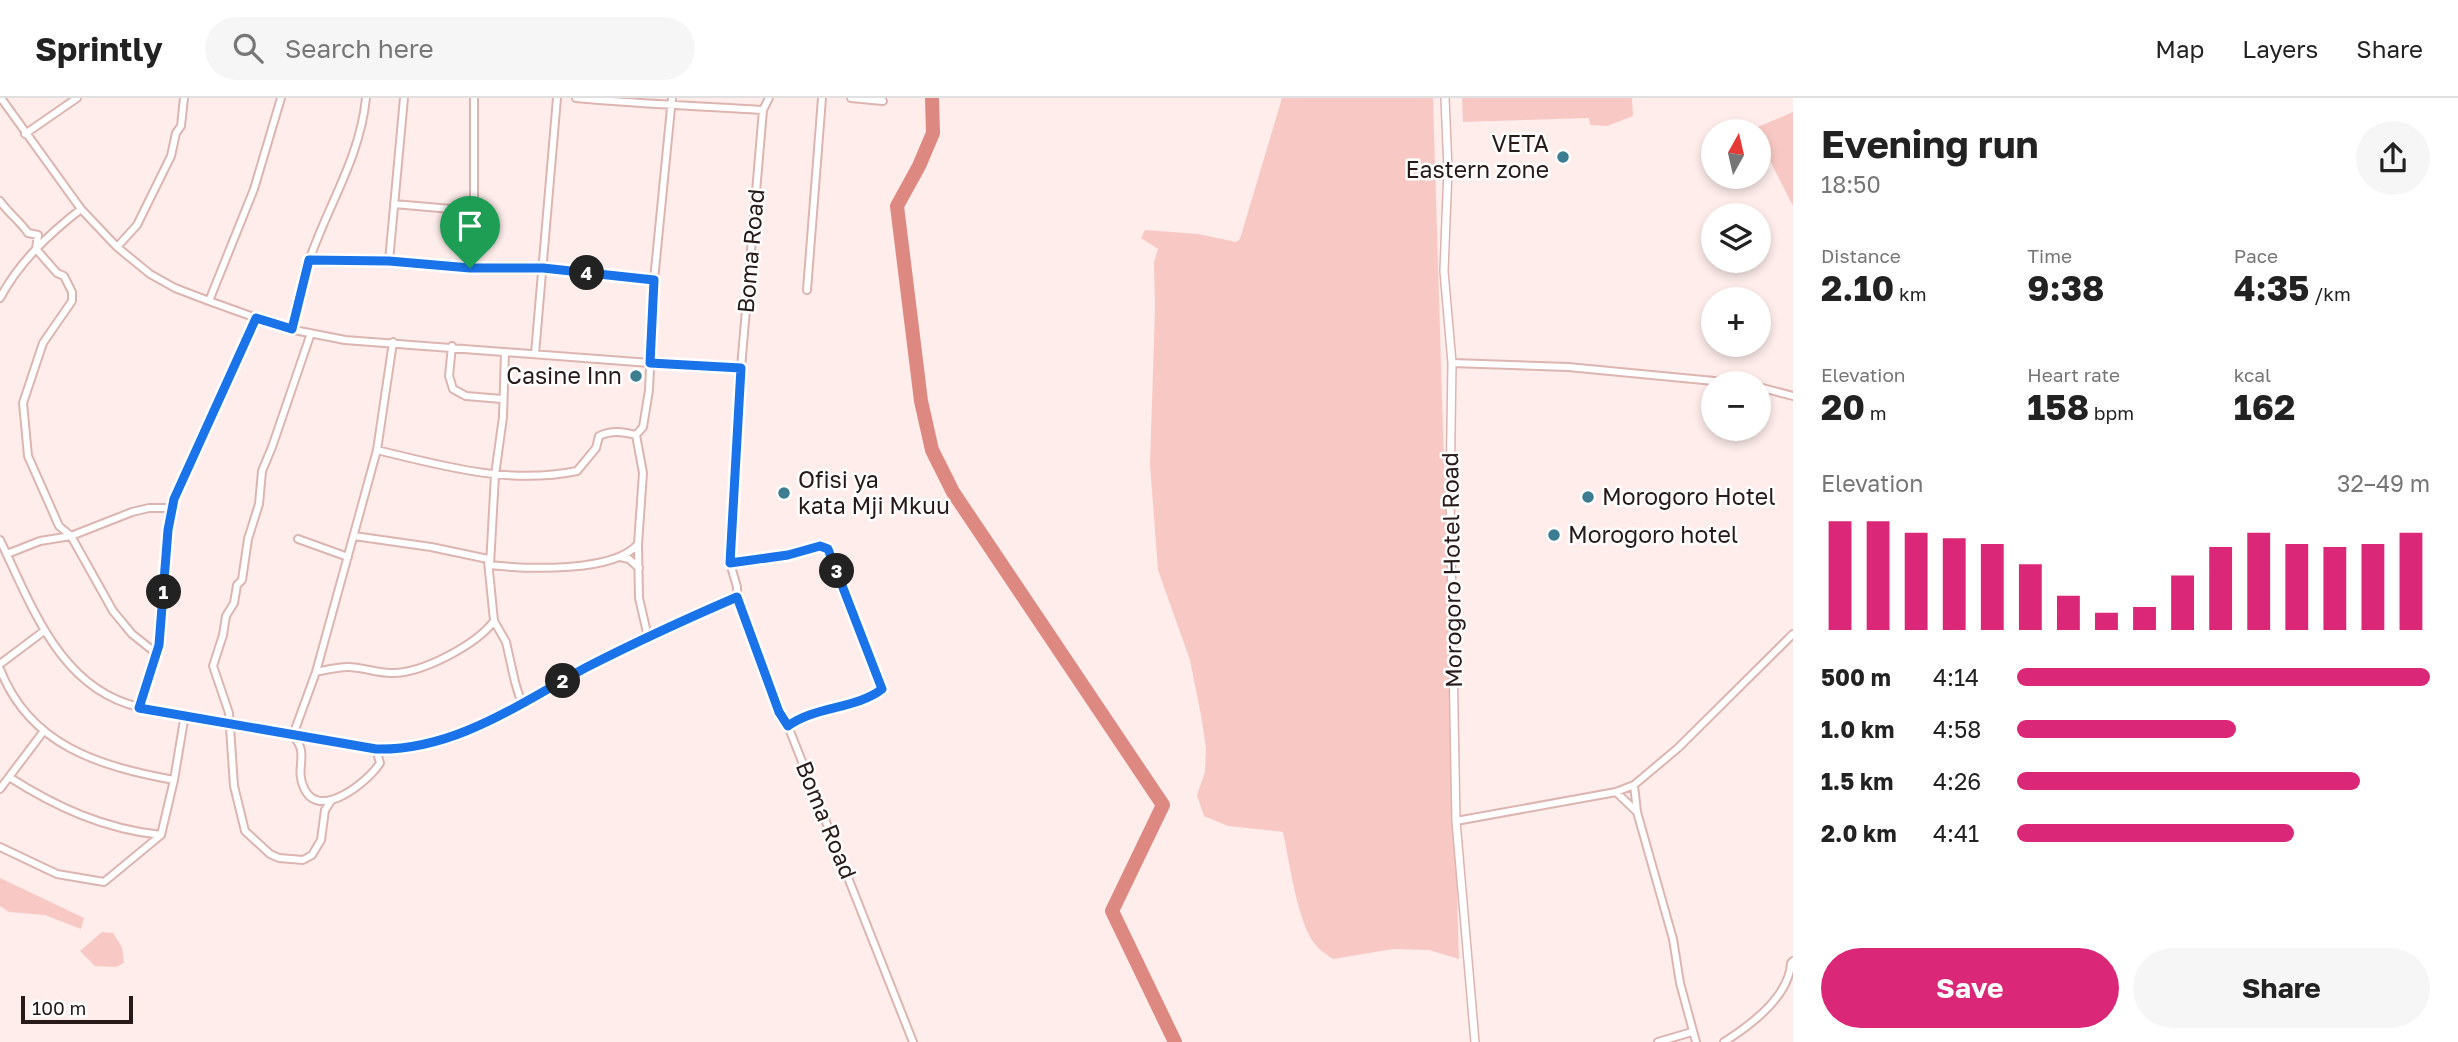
<!DOCTYPE html>
<meta charset="utf-8">
<style>
body{margin:0;font-family:"Golos Text",sans-serif;background:#f6f6f6;color:#222;height:100vh;display:flex;flex-direction:column;font-size:26px;white-space:nowrap}
*{box-sizing:border-box;margin:0}
p{font-size:23px;color:#767676}
.icon{flex:none;width:38px;height:38px;fill:none;stroke:currentColor;stroke-width:2;stroke-linecap:round;stroke-linejoin:round}
.map{position:relative;flex:1;overflow:hidden}
.sheet{display:flex;flex-direction:column;background:#fff;width:665px}
.sheet>*{flex:none}
.needle{width:46px;rotate:8deg}
.tools{position:absolute;left:1701px;top:21px;display:grid;gap:14px}
.tools a{display:grid;place-items:center;width:70px;height:70px;border-radius:50%;background:#fff;box-shadow:0 4px 10px #0003;font-size:35px}
.scale{position:absolute;left:21px;bottom:18px;width:112px;box-sizing:border-box;padding-left:7px;border:4px solid #281a18;border-top:0;font-size:19px;line-height:24px;white-space:nowrap;color:#281a18;-webkit-text-stroke:5px #fff;paint-order:stroke}
.pin{position:absolute;display:grid;place-items:center;width:60px;height:60px;color:#fff;margin:-72px -30px;border-radius:50% 50% 50% 0;rotate:-45deg;box-shadow:0 0 7px #0007}
.pin .icon{rotate:45deg}
.km{position:absolute;width:35px;height:35px;margin:-18px;border-radius:50%;background:#222;color:#fff;font-size:19px;line-height:35px;text-align:center}
.round{display:grid;place-items:center;flex:none;width:74px;height:74px;border-radius:37px;background:#f6f6f6}
.headline{display:flex;align-items:center;justify-content:space-between;height:119px;padding:0 28px}
h1{font-size:38px;font-weight:700;line-height:52px}
.figures{display:grid;grid-template-columns:repeat(3,1fr);gap:10px;height:119px;padding:7px 28px}
.figures div{display:grid;align-content:center}
.figures b{font-size:35px;font-weight:700}
.figures small{font-size:19px;font-weight:400}
.figures p{font-size:19px}
.chart{height:196px;padding:14px 28px}
.chart p{display:flex;justify-content:space-between}
.chart svg{width:100%;height:126px;margin-top:7px;stroke:#db2777;stroke-width:6}
.cta{display:flex;gap:14px;margin-top:auto;padding:14px 28px}
.cta a{flex:1;height:80px;border-radius:42px;background:#db2777;color:#fff;font-size:28px;font-weight:700;line-height:80px;text-align:center}
.cta a+a{background:#f6f6f6;color:#222}
ul{padding:0 28px;list-style:none;font-size:23px}
li{display:grid;grid-template-columns:112px 84px 1fr;align-items:center;height:52px}
li i{height:18px;border-radius:9px;background:#db2777}
header{display:flex;align-items:center;gap:42px;box-sizing:border-box;height:98px;padding:0 35px;background:#fff;border-bottom:2px solid #e0e0e0}
header strong{font-size:33px}
nav{display:flex;gap:38px;margin-inline-start:auto;font-size:24px}
.search{width:490px;height:63px;background:#f6f6f6;display:flex;align-items:center;gap:18px;box-sizing:border-box;padding:0 24px;border-radius:38px;color:#767676;font-size:26px}
main{display:flex;flex:1;min-height:0}
.map>svg:first-child{display:block}
.green{fill:#f8c9c4}
.lines{fill:none;stroke-linecap:round;stroke-linejoin:round}
.river{stroke:#dd8881;stroke-width:14}
.minor-casing{stroke:#dcb5b1;stroke-width:10}
.tertiary-casing{stroke:#dcb5b1;stroke-width:10}
.minor{stroke:#fff;stroke-width:6}
.tertiary{stroke:#fff;stroke-width:7}
.route-casing{stroke:#fff;stroke-width:14}
.route{stroke:#1a73e8;stroke-width:9}
.poi-dot{fill:#3d7d91;stroke:#fff;stroke-width:2.5}
.labels{text-anchor:middle;stroke-width:5;stroke-linejoin:round;paint-order:stroke}
.poi-label{font-size:23px;fill:#281a18;stroke:#fff;text-anchor:start}
.street-label{font-size:23px;fill:#281a18;stroke:#fff}
</style>
<header>
<strong>Sprintly</strong>
<div class="search"><svg class="icon" aria-label="search" viewBox="0 0 24 24"><circle cx="10" cy="10" r="6"/><path d="M15 15l6 6"/></svg>Search here</div>
<nav><a>Map</a><a>Layers</a><a>Share</a></nav>
</header>
<main>
<div class="map">
<svg width="1793" height="944" viewBox="0 0 1793 944">
<rect width="100%" height="100%" fill="#feedeb"/>
<!-- green -->
<path class="green" d="M1282,0h151l26,861 -30,-9 -36,-1 -60,10c-9,-6 -19,-13 -24,-24 -14,-30 -19,-70 -26,-103l-55,-6 -24,-10 -7,-21 8,-23 1,-24 -5,-33 -11,-55 -32,-90 -8,-105 5,-157 -1,-46 4,-13 -17,-11 4,-8 53,4 38,8 4,-3z
M1462,0h170l1,18 -26,10 -17,-1 -1,-7 -126,4z
M1793,14v94l-34,-67v-8l-6,-2z
M0,780l84,40 -3,11 -36,-14 -36,-3 -9,-6z
M102,834l11,1 9,14 2,16 -8,4 -21,-1 -15,-15z"/>
<g class="lines">
<!-- river -->
<path class="river" d="M932,0l1,35 -14,33 -22,40 24,195 11,49 21,42 210,313 -51,106 63,131"/>
<!-- minor casing -->
<g class="minor-casing">
<path id="minor" d="M1,0l80,111 36,38 33,27 25,14 34,13 75,27 61,12 305,23 91,5
M576,0c62,6 125,8 187,12
M769,0l-6,12 -22,258 -11,195 7,24v10l42,115 9,14 125,316
M851,0l32,3
M25,36l52,-36
M0,103c8,12 20,20 28,32l10,2 -2,14 21,24 7,3 8,16v9l-29,42 -20,60 5,53 31,70 12,10 42,75 19,23 25,20
M394,106l80,7
M117,149l20,-22 34,-69 5,-23 5,-7 3,-28
M309,162l80,1 81,7 73,1 111,11
M389,163l15,-163
M470,170l4,-57v-113
M807,192l15,-192
M0,200c20,-37 49,-64 81,-89
M209,203l45,-112 27,-91
M292,231c6,-22 10,-46 17,-68 19,-56 51,-103 57,-163
M311,235l-39,114 -10,24 -3,33 -11,35 -6,41 -5,5 -3,18 -8,13 -3,19 -10,31 16,47 5,73 11,45 25,23 9,4 24,2 9,-5 9,-15 4,-30 6,-9
M452,248l-3,30 4,13 13,7 36,3
M535,256l22,-256
M1452,265l116,4 167,16
M1759,289l34,9
M377,352c66,16 132,35 200,21l19,-23 3,-12c14,-6 23,-4 37,-1
M354,438l77,11 57,12
M298,441l50,18
M0,442c32,66 60,149 139,167l237,42c80,2 144,-46 211,-82 49,-25 99,-48 150,-70
M638,448l1,52 9,39
M7,456l33,-13 31,-5 61,-24 17,-4h23
M620,459l9,2 10,9
M488,463l6,60 12,21 9,40 7,23
M730,465l58,-8 32,-9 8,3 54,140c-25,19 -68,17 -94,37
M490,467c36,4 124,8 148,-21l5,-71 -7,-38 7,-8 6,-37 5,-110 18,-182
M490,467l5,-90 8,-58 2,-65
M0,566l44,-33
M0,571c30,77 99,97 174,111
M316,574c10,-2 21,-5 32,-5 14,0 28,6 43,6 30,1 85,-28 103,-52
M139,609l20,-62 9,-115 6,-31 82,-181
M376,651l4,14c-11,18 -61,59 -76,25 -7,-15 -1,-24 -3,-38 -1,-5 -5,-11 -8,-15l23,-63 61,-222 16,-108
M9,679c47,30 95,52 152,58
M1634,687l3,27
M0,691l43,-57
M1616,694l21,20 36,127 7,44 16,59
M1456,723l160,-29 18,-7 44,-37 115,-114
M0,749l57,27 47,8 57,-47 13,-55 11,-66
M1658,944l34,-10
M1724,944c27,-17 65,-45 67,-79l2,-2"/>
</g>
<!-- tertiary casing -->
<g class="tertiary-casing">
<path id="tertiary" d="M1445,0l3,71 -4,102 8,92 -2,132 6,326 19,221"/>
</g>
<!-- minor -->
<use href="#minor" class="minor"/>
<!-- tertiary -->
<use href="#tertiary" class="tertiary"/>
</g>
<g class="lines">
<!-- route casing -->
<g class="route-casing">
<path id="route" d="M309,162l80,1 81,7h73l111,12 -4,83 91,5 -11,195 58,-8 32,-9 8,3 54,140c-25,20 -68,17 -94,37l-9,-14 -42,-115c-51,22 -101,45 -150,70 -67,36 -132,84 -211,82l-237,-41 20,-63 9,-115 6,-31 82,-181 36,11z"/>
</g>
<!-- route -->
<use href="#route" class="route"/>
</g>
<!-- markers -->
<g class="poi-dot">
<circle cx="1563" cy="59" r="7"/>
<circle cx="636" cy="278" r="7"/>
<circle cx="784" cy="395" r="7"/>
<circle cx="1588" cy="399" r="7"/>
<circle cx="1554" cy="437" r="7"/>
</g>
<g class="labels">
<!-- poi labels -->
<g class="poi-label">
<text x="1549" y="54" text-anchor="end">VETA<tspan x="1549" dy="26">Eastern zone</tspan></text>
<text x="622" y="286" text-anchor="end">Casine Inn</text>
<text x="798" y="390">Ofisi ya<tspan x="798" dy="26">kata Mji Mkuu</tspan></text>
<text x="1602" y="407">Morogoro Hotel</text>
<text x="1568" y="445">Morogoro hotel</text>
</g>
<!-- street labels -->
<g class="street-label">
<text transform="translate(751 153) rotate(-85)" y="8">Boma Road</text>
<text transform="translate(1452 472) rotate(-91)" y="8">Morogoro Hotel Road</text>
<text transform="translate(826 722) rotate(68)" y="8">Boma Road</text>
</g>
</g>
</svg>
<div class="tools">
<a><svg class="needle" viewBox="-14 -14 28 28"><path d="M0-13l5 13h-10z" fill="#e53935"/><path d="M0 13l5-13h-10z" fill="#767676"/></svg></a>
<a><svg class="icon" aria-label="layers" viewBox="0 0 24 24"><path d="M12 4l9 5-9 5-9-5zM3 14l9 5 9-5"/></svg></a>
<a>+</a>
<a>−</a>
</div>
<div class="scale">100 m</div>
<div class="pin" style="left:470px;top:170px;background:#1e9e55"><svg class="icon" aria-label="arrive" viewBox="0 0 24 24"><path d="M6 21V4h12l-3 4 3 4H6"/></svg></div>
<b class="km" style="left:164px;top:494px">1</b>
<b class="km" style="left:563px;top:583px">2</b>
<b class="km" style="left:837px;top:473px">3</b>
<b class="km" style="left:587px;top:175px">4</b>
</div>
<section class="sheet">
<div class="headline"><div><h1>Evening run</h1><p>18:50</p></div><a class="round"><svg class="icon" aria-label="share" viewBox="0 0 24 24"><path d="M12 15V3M7 8l5-5 5 5M5 13v7h14v-7"/></svg></a></div>
<div class="figures">
<div><p>Distance</p><b>2.10<small> km</small></b></div>
<div><p>Time</p><b>9:38</b></div>
<div><p>Pace</p><b>4:35<small> /km</small></b></div>
</div>
<div class="figures">
<div><p>Elevation</p><b>20<small> m</small></b></div>
<div><p>Heart rate</p><b>158<small> bpm</small></b></div>
<div><p>kcal</p><b>162</b></div>
</div>
<div class="chart"><p><span>Elevation</span>32–49 m</p>
<svg viewBox="0 0 160 44" preserveAspectRatio="none"><path d="M5 44V6M15 44V6M25 44V10M35 44V12M45 44V14M55 44V21M65 44V32M75 44V38M85 44V36M95 44V25M105 44V15M115 44V10M125 44V14M135 44V15M145 44V14M155 44V10"/></svg>
</div>
<ul>
<li><b>500 m</b>4:14<i style="width:100%"></i></li>
<li><b>1.0 km</b>4:58<i style="width:53%"></i></li>
<li><b>1.5 km</b>4:26<i style="width:83%"></i></li>
<li><b>2.0 km</b>4:41<i style="width:67%"></i></li>
</ul>
<div class="cta"><a>Save</a><a>Share</a></div>
</section>
</main>
